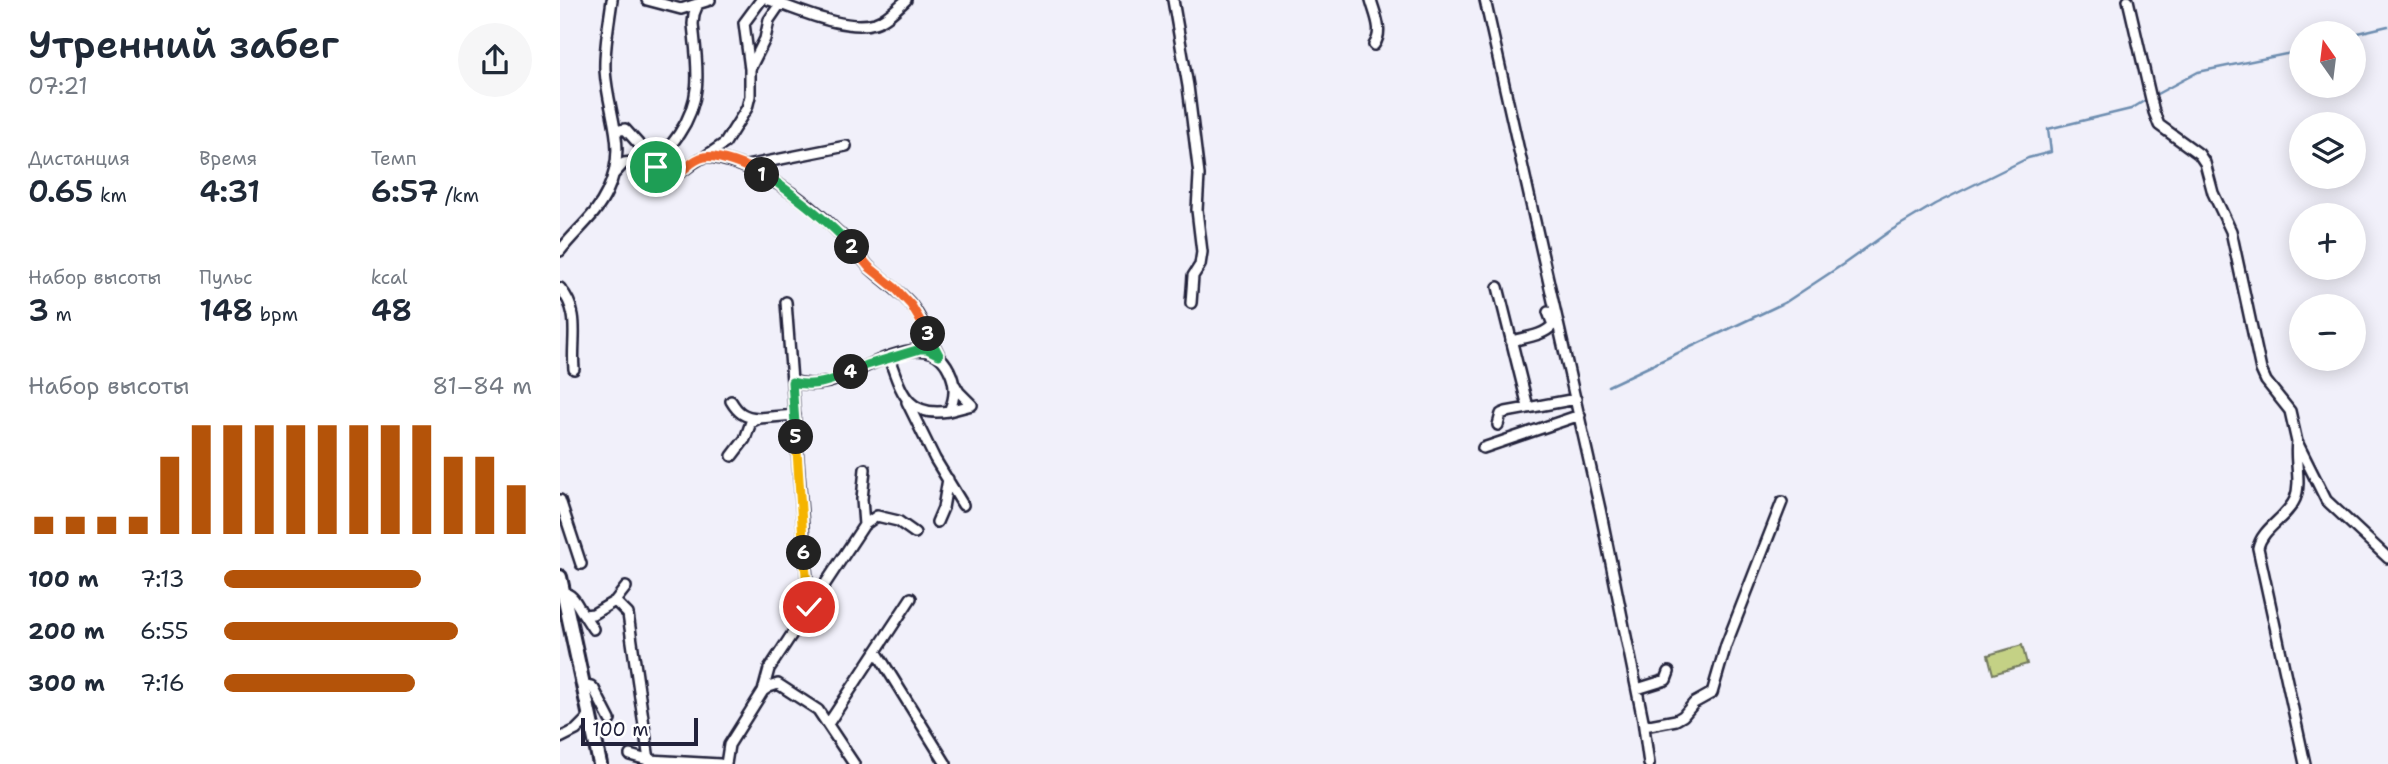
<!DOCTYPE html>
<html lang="ru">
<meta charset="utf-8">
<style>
body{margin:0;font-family:"Shantell Sans",sans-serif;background:#f6f6f7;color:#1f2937;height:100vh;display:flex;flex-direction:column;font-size:26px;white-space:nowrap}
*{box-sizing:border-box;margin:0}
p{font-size:23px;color:#747a83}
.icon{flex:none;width:38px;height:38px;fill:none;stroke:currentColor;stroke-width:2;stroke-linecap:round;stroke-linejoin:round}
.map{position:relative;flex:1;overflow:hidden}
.panel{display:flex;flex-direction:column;background:#fff;width:560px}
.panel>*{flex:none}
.needle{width:46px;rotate:346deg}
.fabs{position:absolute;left:1729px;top:21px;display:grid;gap:14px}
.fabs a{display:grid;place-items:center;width:77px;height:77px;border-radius:50%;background:#fff;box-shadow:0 4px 18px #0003;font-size:35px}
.scale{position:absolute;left:21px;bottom:18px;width:117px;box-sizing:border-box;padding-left:7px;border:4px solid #22223b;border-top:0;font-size:19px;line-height:24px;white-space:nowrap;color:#22223b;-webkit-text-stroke:5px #fff;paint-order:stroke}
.pin{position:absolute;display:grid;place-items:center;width:60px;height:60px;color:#fff;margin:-30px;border:4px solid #fff;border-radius:50%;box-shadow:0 2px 7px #0007}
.km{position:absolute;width:35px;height:35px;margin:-18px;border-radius:50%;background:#222;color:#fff;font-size:19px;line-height:35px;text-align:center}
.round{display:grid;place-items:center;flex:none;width:74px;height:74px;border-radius:37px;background:#f6f6f7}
.headline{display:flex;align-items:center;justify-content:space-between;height:119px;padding:0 28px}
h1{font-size:38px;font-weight:600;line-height:52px}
.figures{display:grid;grid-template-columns:repeat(3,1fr);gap:10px;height:119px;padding:7px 28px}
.figures div{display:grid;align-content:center}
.figures b{font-size:30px;font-weight:600}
.figures small{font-size:19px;font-weight:400}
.figures p{font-size:19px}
.chart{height:196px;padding:14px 28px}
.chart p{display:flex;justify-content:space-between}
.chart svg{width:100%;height:126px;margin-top:7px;stroke:#b45309;stroke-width:6}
ul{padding:0 28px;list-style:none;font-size:23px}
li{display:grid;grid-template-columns:112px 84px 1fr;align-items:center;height:52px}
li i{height:18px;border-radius:9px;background:#b45309}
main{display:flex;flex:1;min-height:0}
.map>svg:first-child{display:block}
.green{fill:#c4d185;stroke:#737a60;stroke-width:2}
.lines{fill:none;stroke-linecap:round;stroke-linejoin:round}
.stream{stroke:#6d8db0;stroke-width:2.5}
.street-casing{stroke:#22223b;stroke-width:14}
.secondary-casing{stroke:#22223b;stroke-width:18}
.street{stroke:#fff;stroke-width:9}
.secondary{stroke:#fff;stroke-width:12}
.split-1-casing{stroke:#fff;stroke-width:14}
.split-2-casing{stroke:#fff;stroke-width:14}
.split-3-casing{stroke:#fff;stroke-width:14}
.split-4-casing{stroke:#fff;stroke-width:14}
.split-5-casing{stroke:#fff;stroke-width:14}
.split-6-casing{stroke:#fff;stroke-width:14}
.split-7-casing{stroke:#fff;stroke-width:14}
.split-1{stroke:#f0652b;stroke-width:9}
.split-2{stroke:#22a559;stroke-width:9}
.split-3{stroke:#f0652b;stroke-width:9}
.split-4{stroke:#22a559;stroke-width:9}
.split-5{stroke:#22a559;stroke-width:9}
.split-6{stroke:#f5b400;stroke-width:9}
.split-7{stroke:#f5b400;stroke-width:9}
</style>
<main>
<section class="panel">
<div class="headline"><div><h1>Утренний забег</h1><p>07:21</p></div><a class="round"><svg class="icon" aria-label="share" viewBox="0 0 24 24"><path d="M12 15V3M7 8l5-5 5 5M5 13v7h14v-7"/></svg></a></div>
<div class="figures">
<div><p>Дистанция</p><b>0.65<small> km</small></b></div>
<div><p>Время</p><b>4:31</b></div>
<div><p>Темп</p><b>6:57<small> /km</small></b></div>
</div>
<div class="figures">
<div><p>Набор высоты</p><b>3<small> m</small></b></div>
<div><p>Пульс</p><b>148<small> bpm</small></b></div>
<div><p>kcal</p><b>48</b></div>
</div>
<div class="chart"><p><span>Набор высоты</span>81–84 m</p>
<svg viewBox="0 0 160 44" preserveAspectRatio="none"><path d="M5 44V38M15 44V38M25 44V38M35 44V38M45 44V17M55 44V6M65 44V6M75 44V6M85 44V6M95 44V6M105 44V6M115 44V6M125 44V6M135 44V17M145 44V17M155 44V27"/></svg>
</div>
<ul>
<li><b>100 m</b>7:13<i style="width:64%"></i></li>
<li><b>200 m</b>6:55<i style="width:76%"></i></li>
<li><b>300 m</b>7:16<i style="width:62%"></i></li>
</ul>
</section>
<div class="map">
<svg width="1828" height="764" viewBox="0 0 1828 764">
<rect width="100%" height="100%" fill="#f1f0fa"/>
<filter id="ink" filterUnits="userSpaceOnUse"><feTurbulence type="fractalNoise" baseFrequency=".0143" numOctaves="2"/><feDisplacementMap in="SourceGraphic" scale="14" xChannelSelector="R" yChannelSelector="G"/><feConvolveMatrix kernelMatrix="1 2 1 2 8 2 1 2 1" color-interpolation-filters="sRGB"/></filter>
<g filter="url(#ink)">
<!-- green -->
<path class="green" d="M1462,645l5,19 -34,10 -5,-19z"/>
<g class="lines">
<!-- stream -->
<path class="stream" d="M1794,34l34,-8
M1597,94l41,-22 103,-21
M1048,386l178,-84 59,-39 45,-32 45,-27 93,-46 23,-6 -3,-23 83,-20 13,-8"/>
<!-- street casing -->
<g class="street-casing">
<path id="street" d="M87,0l34,9 29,-9
M209,0c28,9 76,32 106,23 12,-4 22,-15 31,-23
M613,0l15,86 11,89 -2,35 5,42 -2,13 -7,11 -2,27
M811,0c4,15 13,31 3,45
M925,0l115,509 43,211 6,44
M1568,0l26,112 5,13 40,29 6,9 8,30 18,38 30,139 5,11 24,30 7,31 29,58 62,58
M190,69l15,-30 4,-19 11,-16
M56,131l9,-2 28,31
M146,156l19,-13 22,-35 3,-12v-27l-6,-46 17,-23
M88,162c15,-6 22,-15 31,-28 25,-37 18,-69 14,-110l1,-10 4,-10
M186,166l100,-20
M54,174l10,-11c9,-1 18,-3 26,1 7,4 11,9 19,10 17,2 26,-20 43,-17 45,8 94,42 126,75 12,11 21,24 32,36 13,12 28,22 40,35 12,15 20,35 29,52
M0,251c15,-20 36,-35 47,-59 22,-47 1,-75 -2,-122 -1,-22 4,-47 7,-70
M938,287l30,120
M0,288c22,26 11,51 14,81
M226,302l23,305
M951,341c15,-4 32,-5 42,-16l-5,-13
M232,381c12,4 25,4 37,1 34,-9 98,-59 120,-12 7,14 7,27 0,41 -43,7 -48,-21 -60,-53
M171,401c7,12 13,16 27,17
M347,402l28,57 28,46
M389,411l23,-6 -13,-13 -4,-7
M938,425l3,-11 5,-2 70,-13
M1737,442c-3,18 5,40 -2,57 -8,19 -33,29 -37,49l47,216
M923,448l97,-33
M172,456l13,-17 6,-17 8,-4 36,-3
M0,500l21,64
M377,522l6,-14 5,-29
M304,525l13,-9 21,5 17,12
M3,593c12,1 14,14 21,22l9,-1 22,-13 13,13 21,146 71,4
M55,601l11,-14
M24,615l9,14
M316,651l70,113
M24,685l7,1 3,3 16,31
M1077,689l29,-9 3,-8
M203,691l6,-4 9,-3 40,26 36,54
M268,724l83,-126
M1084,726l32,-6 7,-4 11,-13 18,-10 14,-48 56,-143
M0,738l16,-8 14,-14
M70,755l21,6
M166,764l3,-19 34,-54 6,-22 95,-144 -2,-26 3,-30"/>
</g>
<!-- secondary casing -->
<g class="secondary-casing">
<path id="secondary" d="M0,577l40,187"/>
</g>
<!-- street -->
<use href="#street" class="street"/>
<!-- secondary -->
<use href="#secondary" class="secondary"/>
</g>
</g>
<g class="lines" filter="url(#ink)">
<!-- split-1 casing -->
<g class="split-1-casing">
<path id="split-1" d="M96,167c26,19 28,-6 48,-10 13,-3 46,10 58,18"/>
</g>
<!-- split-2 casing -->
<g class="split-2-casing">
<path id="split-2" d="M202,175c4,3 10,4 14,7 27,20 53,40 76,65"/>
</g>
<!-- split-3 casing -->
<g class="split-3-casing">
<path id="split-3" d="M292,247l17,20 26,21 16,17 17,29"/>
</g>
<!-- split-4 casing -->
<g class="split-4-casing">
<path id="split-4" d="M291,372l16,-7 53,-16h7l12,6 -11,-21"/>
</g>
<!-- split-5 casing -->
<g class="split-5-casing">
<path id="split-5" d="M236,437l-4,-55c21,6 40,-1 59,-10"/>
</g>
<!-- split-6 casing -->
<g class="split-6-casing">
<path id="split-6" d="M236,437l8,116"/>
</g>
<!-- split-7 casing -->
<g class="split-7-casing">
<path id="split-7" d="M244,553l5,54"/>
</g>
<!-- split-1 -->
<use href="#split-1" class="split-1"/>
<!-- split-2 -->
<use href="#split-2" class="split-2"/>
<!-- split-3 -->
<use href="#split-3" class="split-3"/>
<!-- split-4 -->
<use href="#split-4" class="split-4"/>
<!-- split-5 -->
<use href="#split-5" class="split-5"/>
<!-- split-6 -->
<use href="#split-6" class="split-6"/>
<!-- split-7 -->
<use href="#split-7" class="split-7"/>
</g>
</svg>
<div class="fabs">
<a><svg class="needle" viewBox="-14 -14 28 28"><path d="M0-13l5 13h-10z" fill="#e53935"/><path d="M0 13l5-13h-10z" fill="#747a83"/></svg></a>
<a><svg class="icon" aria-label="layers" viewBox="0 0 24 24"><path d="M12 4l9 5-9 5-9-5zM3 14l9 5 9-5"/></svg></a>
<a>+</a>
<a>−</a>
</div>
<div class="scale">100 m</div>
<div class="pin" style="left:96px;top:167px;background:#1e9e55"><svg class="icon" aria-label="arrive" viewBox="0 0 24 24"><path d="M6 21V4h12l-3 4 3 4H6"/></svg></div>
<div class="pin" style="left:249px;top:607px;background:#d93025"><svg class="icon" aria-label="check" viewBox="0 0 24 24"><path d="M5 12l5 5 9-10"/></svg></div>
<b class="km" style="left:202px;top:175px">1</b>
<b class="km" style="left:292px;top:247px">2</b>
<b class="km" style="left:368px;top:334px">3</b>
<b class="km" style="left:291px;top:372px">4</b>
<b class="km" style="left:236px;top:437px">5</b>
<b class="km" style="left:244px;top:553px">6</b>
</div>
</main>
